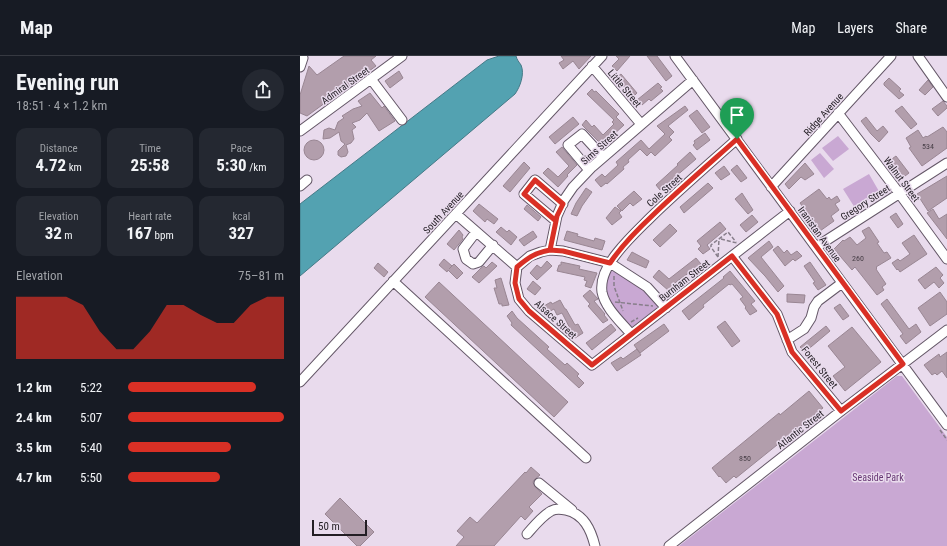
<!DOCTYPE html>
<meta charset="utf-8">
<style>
body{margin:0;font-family:"Roboto Condensed",sans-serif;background:#242831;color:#f1f3f6;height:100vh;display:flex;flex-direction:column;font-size:15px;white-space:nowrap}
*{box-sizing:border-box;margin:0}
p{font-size:13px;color:#9ea1a6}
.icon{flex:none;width:22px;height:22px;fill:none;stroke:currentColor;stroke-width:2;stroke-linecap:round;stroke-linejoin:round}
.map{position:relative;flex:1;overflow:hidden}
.panel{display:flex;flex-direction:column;background:#171b24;width:300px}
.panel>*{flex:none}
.scale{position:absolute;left:12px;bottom:10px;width:55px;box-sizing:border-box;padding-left:4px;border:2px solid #231e24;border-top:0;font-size:11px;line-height:14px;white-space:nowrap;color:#231e24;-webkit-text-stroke:3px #e9dbed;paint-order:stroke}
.pin{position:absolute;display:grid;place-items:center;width:34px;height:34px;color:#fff;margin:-41px -17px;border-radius:50% 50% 50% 0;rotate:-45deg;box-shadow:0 0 4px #0007}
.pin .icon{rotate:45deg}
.round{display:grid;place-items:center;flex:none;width:42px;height:42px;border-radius:21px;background:#242831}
.summary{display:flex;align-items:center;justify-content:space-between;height:68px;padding:0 16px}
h1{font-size:22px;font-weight:700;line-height:30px}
.stats{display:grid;grid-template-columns:repeat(3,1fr);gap:6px;height:68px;padding:4px 16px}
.stats div{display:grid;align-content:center;border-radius:10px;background:#242831;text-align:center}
.stats b{font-size:17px;font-weight:700}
.stats small{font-size:11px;font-weight:400}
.stats p{font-size:11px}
.chart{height:112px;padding:8px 16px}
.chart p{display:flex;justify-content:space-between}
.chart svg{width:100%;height:72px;margin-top:4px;fill:#d93025;opacity:.7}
ul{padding:0 16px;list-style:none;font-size:13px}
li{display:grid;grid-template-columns:64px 48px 1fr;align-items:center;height:30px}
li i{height:10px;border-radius:5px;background:#d93025}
header{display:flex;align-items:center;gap:24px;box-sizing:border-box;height:56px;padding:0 20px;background:#171b24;border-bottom:1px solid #363941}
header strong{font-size:19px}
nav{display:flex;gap:22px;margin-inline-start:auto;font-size:14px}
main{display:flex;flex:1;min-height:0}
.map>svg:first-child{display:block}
.green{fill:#c9a8d3}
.water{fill:#53a2b1;stroke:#457a87}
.building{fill:#b29eac;stroke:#998693}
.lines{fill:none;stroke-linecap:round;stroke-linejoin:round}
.minor-casing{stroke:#645767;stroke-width:11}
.path{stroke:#877e8a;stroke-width:1.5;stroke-dasharray:4 2;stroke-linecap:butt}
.minor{stroke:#fff;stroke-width:9}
.route-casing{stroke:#fff;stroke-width:8}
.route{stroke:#d93025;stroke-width:5}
.labels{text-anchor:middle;stroke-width:3;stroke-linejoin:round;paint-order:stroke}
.number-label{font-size:8px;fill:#473e46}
.street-label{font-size:10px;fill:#231e24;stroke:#e9dbed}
.park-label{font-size:10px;fill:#673774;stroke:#e9dbed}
</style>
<header>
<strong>Map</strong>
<nav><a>Map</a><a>Layers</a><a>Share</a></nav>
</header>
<main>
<section class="panel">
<div class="summary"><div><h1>Evening run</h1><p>18:51 · 4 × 1.2 km</p></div><a class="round"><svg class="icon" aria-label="share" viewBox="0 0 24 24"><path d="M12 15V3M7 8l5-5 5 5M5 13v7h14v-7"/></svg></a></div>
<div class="stats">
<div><p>Distance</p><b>4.72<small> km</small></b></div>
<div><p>Time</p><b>25:58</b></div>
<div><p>Pace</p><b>5:30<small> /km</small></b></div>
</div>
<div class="stats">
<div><p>Elevation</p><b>32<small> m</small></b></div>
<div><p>Heart rate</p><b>167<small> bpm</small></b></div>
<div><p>kcal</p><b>327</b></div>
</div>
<div class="chart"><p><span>Elevation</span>75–81 m</p>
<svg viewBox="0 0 160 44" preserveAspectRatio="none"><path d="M0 44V6L10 6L20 6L30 6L40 11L50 27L60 38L70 38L80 27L90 11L100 11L110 17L120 22L130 22L140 11L150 6L160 6V44z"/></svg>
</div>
<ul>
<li><b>1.2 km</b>5:22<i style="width:82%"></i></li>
<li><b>2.4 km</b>5:07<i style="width:100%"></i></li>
<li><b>3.5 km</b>5:40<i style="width:66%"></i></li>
<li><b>4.7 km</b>5:50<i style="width:59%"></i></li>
</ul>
</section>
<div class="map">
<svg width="647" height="490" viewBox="0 0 647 490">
<rect width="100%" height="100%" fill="#e9dbed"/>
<!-- green -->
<path class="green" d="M538,80l11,13 -16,12 -11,-13z
M520,97l14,16 -10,9 -13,-18z
M569,118l11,19 -25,15 -12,-19z
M310,215c16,2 37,22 48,34l-1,3 -26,20h-1l-24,-30 -2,-11z
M597,320h5l45,61v109h-268z"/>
<!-- water -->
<path class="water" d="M199,0h17c1,4 3,6 5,9 4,9 -1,22 -6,29l-215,182v-72l187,-144z"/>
<!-- building -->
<path class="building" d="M44,0h32l-5,4 5,6 -69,50 -7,-3v-18l9,-29 8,9z
M261,0h30l-12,13 -6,-8 -10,8 -4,-6 5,-3z
M316,0h14l-13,15 -5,-5 7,-7z
M347,0h10l15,20 -6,5z
M99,15l4,7 -13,10 -5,-7z
M321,18l16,19 -4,4 -17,-19z
M589,22l12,11 -2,2 5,4 -5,4 -15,-14v-2z
M628,24l5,7 -8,8 -6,-5z
M358,27l4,4 -2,1 3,3 -12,10 -2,-2 -7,6 -5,-5z
M292,33l2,3 2,-1 23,23 -3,3 8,8 -22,20 -20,-20 4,-5 6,7 2,-2 9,10 11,-11 -2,-2 2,-2 -27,-26z
M70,37l12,15 2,-2 11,15 -16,10 -12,-18 -7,7 -8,3 4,4 -4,3 2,9 -3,4 -5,2 2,7 -2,4 -5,1 -3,-2v-4l7,-7 -4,-3 -2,-9 -9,6 -7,1 1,-9 5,-2 6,2 3,-8 6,-4 -2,-2 11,-7 9,-3 -4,-5z
M643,45l4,5v2l-9,8 -6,-7z
M385,50l3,4 -20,16 6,6 -5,5 3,3 -17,16 -4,-4 -4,4 -7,-7 -12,11 1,2 -6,5 1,2 -17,15 -1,-1 -5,4 -6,-7 7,-6 3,3 13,-12 -2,-3 25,-22 8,9 16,-15 -8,-8z
M602,50l15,18 -6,5 -16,-18z
M397,54l13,17 -8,6 -13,-17z
M273,61l6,7 -24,20 -6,-7z
M566,61l11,14 6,-5 5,6 -9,10 -8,-8 -10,-13z
M643,71l4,5v16l-25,18 -13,-18 2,-1 -5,-9 12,-8 5,8 3,-2 1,1z
M405,77l5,7 -13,10 -4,-5 2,-2 -1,-2z
M4 94a10 10 0 1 1 20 0a10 10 0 1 1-20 0Z
M262,91l15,18 -10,10 1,1 -10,11 -15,-14 5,-5 10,9 11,-11 -13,-14z
M390,96l6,7 -36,31 -4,-5 22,-20 -1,-1z
M596,100l13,17 -8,6 -12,-18z
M224,106l6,6 -20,24 -7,-6z
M505,107l9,11 -9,6 -4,-3 -12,12 -4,-5z
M437,109l10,13 -6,4 -10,-12z
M424,110l6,8 -9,6 -6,-7z
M647,120v22l-19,13 -11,-17z
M408,127l5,5 -29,25 -4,-6z
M286,132l6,4 -10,14 -5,10 -6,-2 5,-11z
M519,133l8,10 2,-2 2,3 6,-4 3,5 -5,3 4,6 -8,6 3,5 -14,10 -20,-28z
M334,135l8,8 -9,7 -3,-3 -8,8 -5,-5z
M442,137l11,17 -5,4 -13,-15z
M179,148l19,15 -4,5 -7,-5 -2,3 -12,-11z
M227,149l14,12 -3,4 -14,-12z
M315,151l6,4 -2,2 3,4 -10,8 -6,-7z
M633,153l6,10 8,-5v25l-20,-26z
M596,157l7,11 -5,4 -8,-11z
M452,159l6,7 -12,10 -6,-7z
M420,166l6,7 -19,16 3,4 -7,5 -5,-5 3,-3 -4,-5z
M370,168l7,7 -17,16 -7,-7z
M201,171l6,5 2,-2 8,7 -6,8 -15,-13z
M569,171l10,15 -2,1 7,10 3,-1 4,6 -15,9 1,1 -1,1 10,15 -4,3 2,3 -7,5 -22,-28 -3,3 -18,-21 9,-9 1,1 6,-4 7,8 9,-7 -4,-7z
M159,174l4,5 -1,2 1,2 -9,11 -7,-6z
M233,175l4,6 -13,9 -5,-6z
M267,175l11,3 -1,2 17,5 1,-3 10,3 -3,9 -38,-10z
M614,179l13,19 -27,18 -2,-3 -1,1 -5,-7 6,-4 2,2 10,-7 -8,-11z
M469,185l4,6 -12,10 23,29 -6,6 -13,-16 -17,-18z
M478,190l6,7 3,-3 4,5 6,-4 5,5 -7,5 -2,-2 -8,7 -12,-16z
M332,196l17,9 -3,7 -19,-8z
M396,202l5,6 -25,18 -7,9 -16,-14 6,-7 10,9z
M144,203l8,7 -3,3 5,-5 9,9 -6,6 -9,-9 -1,2 -8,-7z
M247,205l5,5 -15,14 -7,-7 7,-8 4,3z
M192,206l5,4 -18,17 -7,-6 9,-9 3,-2 2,2z
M261,206l19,4 -1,3 18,4 -6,15 -6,-2 2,-5 -3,-1 1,-3 -28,-6 2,-6h2z
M510,206l16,23 -8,5 -5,-7 2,-1 -11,-16z
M78,207l10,9 -4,5 -10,-9z
M636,211l7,8 -3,3 4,5 -5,5 -5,-6 -9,7 -7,-9z
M430,215l25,30 -4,3 6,7 -7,4 -5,-7 1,-1 -6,-8 3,-2 -11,-13 -2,1 -1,-1 -26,21 1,2 -15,13 -7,-9 42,-33 -1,-1z
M201,222l8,27 -7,1v-2h-3l-5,-16h3l-2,-8z
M233,225l8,7 -6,7 -8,-6z
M139,226l129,120 -14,15 -129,-120z
M290,234l8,9 -4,2 11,13 -1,1 4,5 -5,3 -15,-17 2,-2 -7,-8z
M640,236l7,10v12l-17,12 -12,-18z
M487,238l18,1 -1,8 -17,-1z
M587,243l22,30 7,-5 5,8 -15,12 -6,-8 3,-2 -22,-30z
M260,244l5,9h1l9,16 3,-1 5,9 -8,5 -13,-25 -5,2 -3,-6 -9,5 -3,-7 9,-5 1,2z
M540,248l9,12 -6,4 -9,-12z
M212,255l5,7 32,29 -2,2 18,16 2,-2 12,11 -2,2 7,7 -5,5 -68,-63 1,-2 -5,-7z
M425,265l15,20 -8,6 -15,-20z
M311,268l5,6 -24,20 -6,-7z
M364,268l5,7 -29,22 -6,-8z
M526,270l4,5 -25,21 -5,-5z
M552,271l29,35 -36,29 -12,-15 12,-9 -17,-21z
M337,293l4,6 -24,16 -6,-8 10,-6 2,2z
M647,296v26l-5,-7 -5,4 -2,-2 -3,2 -8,-10 15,-11 1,3z
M509,335l14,17 -87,70 -2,-2 -8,7 -6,-7 -1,1 -7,-9 67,-55 1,2z
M231,411l9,8 -6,5 -1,2 1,3 8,9 -13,13 4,4 -8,9 -4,-4 -27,30h-38l8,-9 -7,-6 13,-14 7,6 48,-51 1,1z
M40,442l34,34 -14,14h-3l-32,-32z"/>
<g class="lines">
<!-- minor casing -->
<g class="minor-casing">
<path id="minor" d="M375,0l272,369
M618,0l29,41
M292,10l49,58
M0,11l3,-9
M71,23l31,41
M538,57l61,80 48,66
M0,75l102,-75
M289,114l-21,-25 14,-11 21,23
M0,130l7,-6
M471,131l120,-131
M156,158l61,53
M256,165l-32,-27 11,-14 28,24
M176,176l-13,17 3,10 7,5 6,-2 14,-17
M516,191l131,-84
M250,194l7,-34 7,-16 9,-13 19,-20 101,-87
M432,200l45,58 15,38 49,59
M217,211l-2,16 4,16 10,12 63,54 198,-154
M217,211l13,-11 11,-4 9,-2 13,1 47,12 37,24 19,21
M93,225l193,177
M331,278c-10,-12 -26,-26 -29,-42 -2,-14 7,-29 15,-39 10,-13 22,-24 34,-36 28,-27 57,-52 86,-78
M487,284l17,-11 7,-11 3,-11 4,-6 24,-18
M0,326l302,-326
M239,427l33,27
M227,478c7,-8 15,-18 24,-23 5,-3 10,-2 15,-1 18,4 25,20 29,36
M369,490l172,-135 106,-81"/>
</g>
<!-- path -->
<path class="path" d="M421,183l16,4
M418,201l-7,-10v-2l17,-13 8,10
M418,201l1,-18
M314,220v10l9,25
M315,246l38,4
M331,266l7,-4
M640,374l7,10"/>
<!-- minor -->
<use href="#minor" class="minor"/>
</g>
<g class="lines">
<!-- route casing -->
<g class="route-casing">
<path id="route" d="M437,83c-28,25 -57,50 -84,76 -16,15 -31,30 -43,48l-47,-12 -13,-1 7,-34 6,-12 -28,-24 -11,14 32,27 -6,29c-15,3 -21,7 -33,17l-2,16 4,16 10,12 63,54 140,-109 45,58 15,38 49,59 62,-47 -166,-225"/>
</g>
<!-- route -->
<use href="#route" class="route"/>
</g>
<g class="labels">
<!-- number labels -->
<g class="number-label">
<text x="628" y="93">534</text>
<text x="558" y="205">260</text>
<text x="445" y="405">850</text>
</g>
<!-- street labels -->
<g class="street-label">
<text transform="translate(45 29) rotate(-36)" y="4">Admiral Street</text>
<text transform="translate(325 32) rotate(50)" y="4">Little Street</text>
<text transform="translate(523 58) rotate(-48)" y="4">Ridge Avenue</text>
<text transform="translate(299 91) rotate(-42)" y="4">Sims Street</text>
<text transform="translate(602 123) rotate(53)" y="4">Walnut Street</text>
<text transform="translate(364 134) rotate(-42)" y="4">Cole Street</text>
<text transform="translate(565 146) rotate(-33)" y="4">Gregory Street</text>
<text transform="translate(143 156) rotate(-47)" y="4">South Avenue</text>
<text transform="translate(520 178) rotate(54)" y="4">Iranistan Avenue</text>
<text transform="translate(384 224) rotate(-38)" y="4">Burnham Street</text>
<text transform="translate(256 263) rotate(42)" y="4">Alsace Street</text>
<text transform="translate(520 311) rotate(51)" y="4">Forest Street</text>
<text transform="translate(500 373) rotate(-38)" y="4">Atlantic Street</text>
</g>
<!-- park labels -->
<g class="park-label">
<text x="578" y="425">Seaside Park</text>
</g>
</g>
</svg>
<div class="scale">50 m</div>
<div class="pin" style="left:437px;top:83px;background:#1e9e55"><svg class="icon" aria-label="arrive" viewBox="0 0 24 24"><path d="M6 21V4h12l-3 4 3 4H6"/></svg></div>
</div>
</main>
